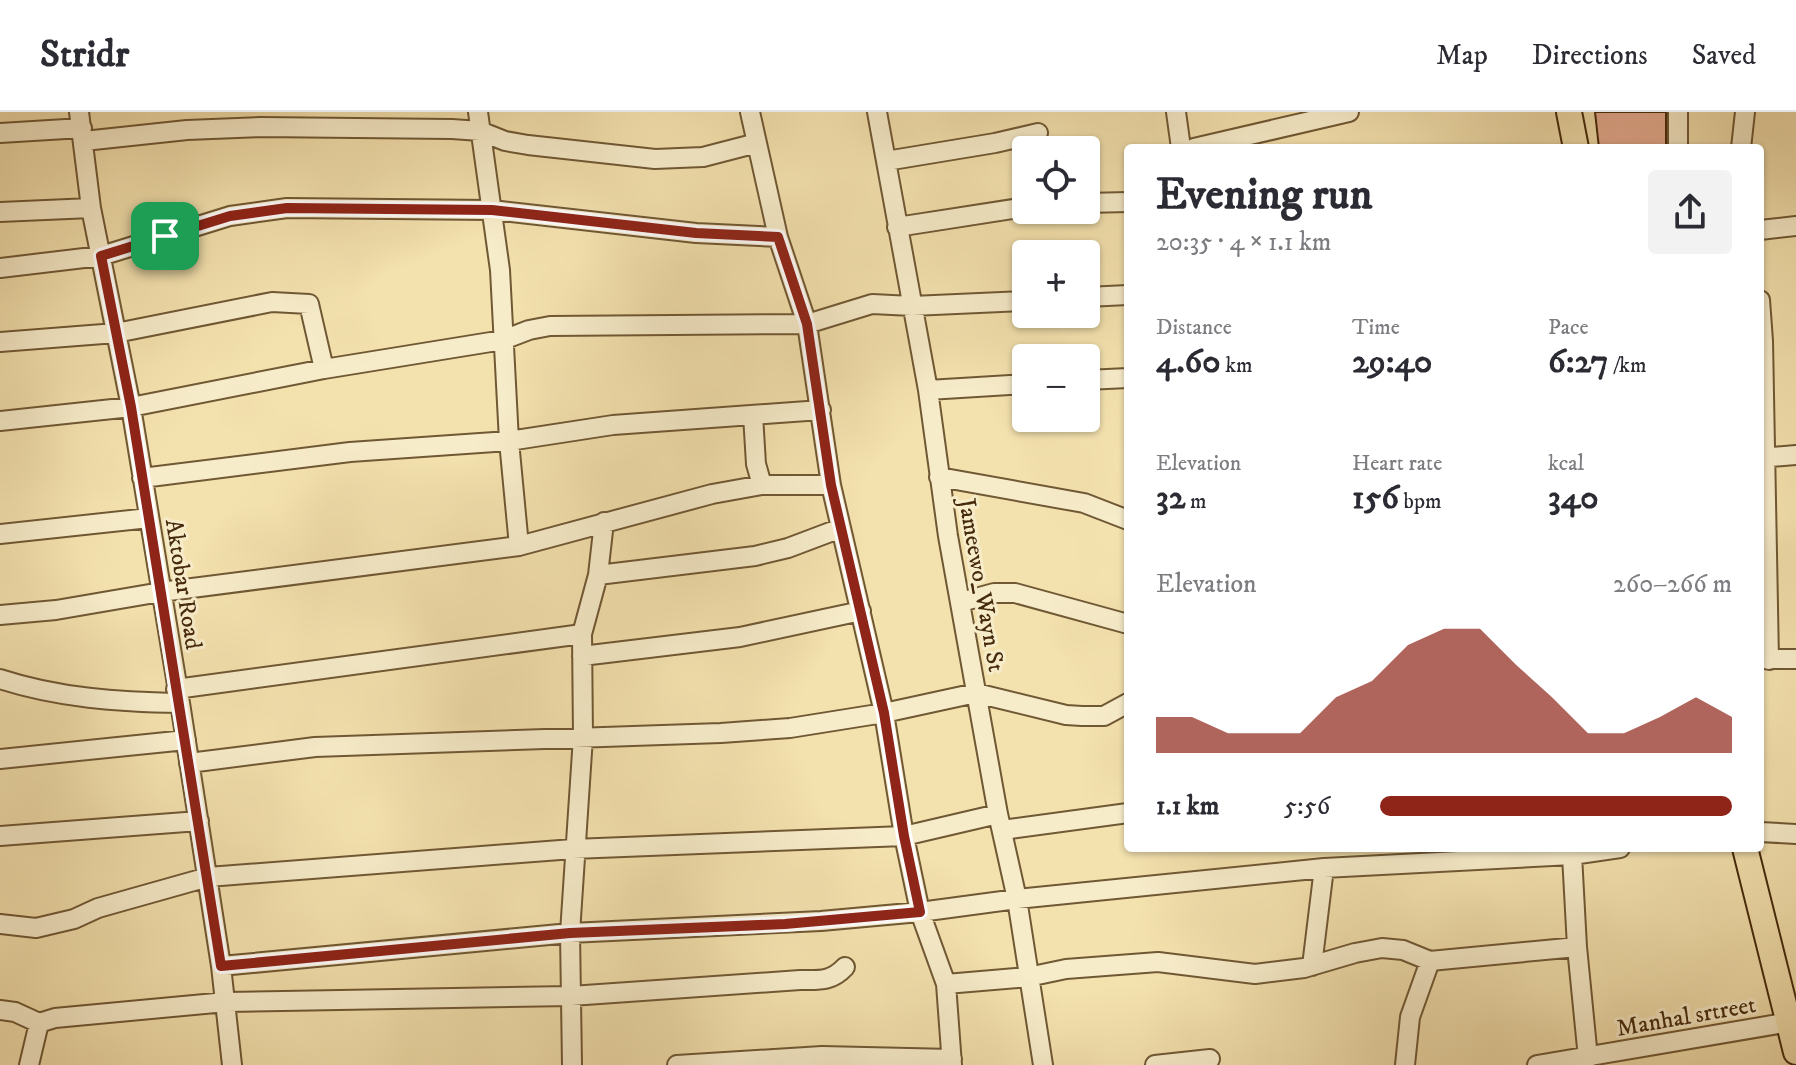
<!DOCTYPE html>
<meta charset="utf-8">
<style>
body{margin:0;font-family:"IM FELL DW Pica",serif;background:#f2f2f3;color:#2b2b33;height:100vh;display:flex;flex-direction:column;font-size:30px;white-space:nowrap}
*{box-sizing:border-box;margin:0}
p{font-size:26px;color:#7c7c81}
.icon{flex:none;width:44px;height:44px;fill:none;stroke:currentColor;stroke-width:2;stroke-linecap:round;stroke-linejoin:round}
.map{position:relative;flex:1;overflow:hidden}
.details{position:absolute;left:1124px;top:32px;width:640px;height:708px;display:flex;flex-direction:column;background:#fff;border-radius:8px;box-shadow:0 2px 6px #0004}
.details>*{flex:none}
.tools{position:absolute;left:1012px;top:24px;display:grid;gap:16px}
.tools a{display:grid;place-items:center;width:88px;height:88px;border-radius:8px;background:#fff;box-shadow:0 2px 6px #0004;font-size:40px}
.pin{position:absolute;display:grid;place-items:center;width:68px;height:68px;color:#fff;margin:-34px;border-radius:16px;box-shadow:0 4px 12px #0006}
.round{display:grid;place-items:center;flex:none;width:84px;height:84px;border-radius:8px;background:#f2f2f3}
.summary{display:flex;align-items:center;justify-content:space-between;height:136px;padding:0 32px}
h1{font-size:44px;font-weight:700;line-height:60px}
.metrics{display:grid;grid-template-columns:repeat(3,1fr);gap:12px;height:136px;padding:8px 32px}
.metrics div{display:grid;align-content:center}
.metrics b{font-size:34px;font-weight:700}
.metrics small{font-size:22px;font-weight:400}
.metrics p{font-size:22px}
.chart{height:224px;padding:16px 32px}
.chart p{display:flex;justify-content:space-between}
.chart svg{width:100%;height:144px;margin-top:8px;fill:#8f2418;opacity:.7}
ul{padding:0 32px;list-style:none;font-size:26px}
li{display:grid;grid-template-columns:128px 96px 1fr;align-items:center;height:60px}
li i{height:20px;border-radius:10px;background:#8f2418}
header{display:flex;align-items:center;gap:48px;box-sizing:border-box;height:112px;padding:0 40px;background:#fff;border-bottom:2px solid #e1e1e2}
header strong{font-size:38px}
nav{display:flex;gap:44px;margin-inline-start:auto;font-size:28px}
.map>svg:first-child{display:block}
.building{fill:#e4ac91;stroke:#452a0c;stroke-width:2}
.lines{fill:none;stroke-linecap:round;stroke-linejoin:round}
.minor-casing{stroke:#705834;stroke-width:22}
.major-casing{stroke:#452a0c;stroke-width:28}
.minor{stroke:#f7ecca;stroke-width:18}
.major{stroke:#f3e1ae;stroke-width:24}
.route-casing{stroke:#fff;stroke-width:16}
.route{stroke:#8f2418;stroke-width:10}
.labels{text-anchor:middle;stroke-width:6;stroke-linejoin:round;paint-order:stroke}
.street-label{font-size:24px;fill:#452a0c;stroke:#f7ecca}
</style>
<header>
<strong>Stridr</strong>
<nav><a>Map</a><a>Directions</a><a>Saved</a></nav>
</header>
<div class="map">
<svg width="1796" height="953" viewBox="0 0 1796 953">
<rect width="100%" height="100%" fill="#f3e1ae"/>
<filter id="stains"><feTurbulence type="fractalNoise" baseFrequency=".0025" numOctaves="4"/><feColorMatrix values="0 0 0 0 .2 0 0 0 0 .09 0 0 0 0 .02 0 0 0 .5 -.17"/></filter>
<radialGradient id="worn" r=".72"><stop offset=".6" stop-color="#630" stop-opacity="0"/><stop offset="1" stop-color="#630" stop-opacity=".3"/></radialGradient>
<!-- building -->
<path class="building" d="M1595,0h71v36h-67z"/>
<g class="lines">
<!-- minor casing -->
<g class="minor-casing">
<path id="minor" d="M79,0l12,96 40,199 49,296 41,263 11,99
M478,0l22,158 9,171 10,105
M750,0l28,125 29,87 24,161 53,228 20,123 16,76 26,72 6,81
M877,0l51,278 20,146 50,278 19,85 26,166
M1176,0l5,36
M1678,0v36
M0,21l82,-5
M84,29l103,-11 73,-3 192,2 28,2 25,10 23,4 127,14 48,-2 54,-14
M1194,36l155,-36
M1741,36l4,-36
M886,49l109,-18 43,-10
M1086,91l42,-1
M0,100l91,-4
M897,115l129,-20
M1760,118l36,-4
M0,156l101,-12 129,-40 57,-8 205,2 204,23 82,4
M1086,185l42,-2
M1760,188l3,41 6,319
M0,230l116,-9 156,-31 37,2 15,65
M1086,268l42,-2
M928,278l98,-6
M753,303l3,49 6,21
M0,309l131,-14 193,-38 179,-29 26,-10 21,-4 257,-2 65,-20 40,2 114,-5
M1760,346l36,-3
M939,365l145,26 44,17
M142,366l208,-26 159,-11 104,-16 208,-15
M0,422l149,-16
M598,463l157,-19 33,-8 53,-20
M961,490l33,-9h21l113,31
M0,503l56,-5 105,-18 358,-46 193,-52 50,-9h69
M582,544l158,-19 121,-26
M1760,547h36
M0,567c58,19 119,23 180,24
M176,577l406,-55
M0,647l186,-19
M189,651l126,-16 406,-14 69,-5 94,-15 92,-20 90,22 16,1h22l24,-13
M1002,718l126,-17
M1760,720l36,2
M0,724l199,-15
M1572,743l5,92 11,111
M0,812l36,4 38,-9 24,-11 110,-31 365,-28 331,-13 94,-22
M221,854l349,-33 251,-12 99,-9 97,-13 307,-31 248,-13 48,-7
M1312,854l12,-98
M946,872l82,-7 38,-8 92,-7 97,12 49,-6 51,-15 27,-5 21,2 27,11
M0,898l15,2 24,11
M29,953l10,-42 16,-5 171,-16 345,-6 229,-16c19,0 31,2 45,-13
M572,953l-2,-132 13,-196 -1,-103 16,-59 6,-53
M677,953l145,-9 130,3
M1155,953l55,-6
M1405,953l5,-48 20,-56 147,-14
M1537,953l259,-44"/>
</g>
<!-- major casing -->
<g class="major-casing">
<path id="major" d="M1569,0l7,36
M1745,736l51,204"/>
</g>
<!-- minor -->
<use href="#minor" class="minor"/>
<!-- major -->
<use href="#major" class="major"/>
</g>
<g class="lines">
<!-- route casing -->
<g class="route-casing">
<path id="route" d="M287,96l205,2 204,23 82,4 29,87 24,161 53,228 20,123 16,76 -135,12 -215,9 -349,33 -90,-559 -30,-151 129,-40z"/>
</g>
<!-- route -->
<use href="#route" class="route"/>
</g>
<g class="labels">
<!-- street labels -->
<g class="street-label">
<text transform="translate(184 472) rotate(81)" y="8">Aktobar Road</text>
<text transform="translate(982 473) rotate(80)" y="8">Jameewo_Wayn St</text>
<text transform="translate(1686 904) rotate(-10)" y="8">Manhal srtreet</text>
</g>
</g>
<rect width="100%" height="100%" filter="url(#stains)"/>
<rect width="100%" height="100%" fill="url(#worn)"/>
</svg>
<div class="tools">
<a><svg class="icon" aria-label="locate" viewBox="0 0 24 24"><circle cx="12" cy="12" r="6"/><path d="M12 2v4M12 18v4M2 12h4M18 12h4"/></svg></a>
<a>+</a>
<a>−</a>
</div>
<div class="pin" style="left:165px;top:124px;background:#1e9e55"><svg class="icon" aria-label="arrive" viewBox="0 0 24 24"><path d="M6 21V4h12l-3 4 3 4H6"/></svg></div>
<section class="details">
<div class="summary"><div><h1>Evening run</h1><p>20:35 · 4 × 1.1 km</p></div><a class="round"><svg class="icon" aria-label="share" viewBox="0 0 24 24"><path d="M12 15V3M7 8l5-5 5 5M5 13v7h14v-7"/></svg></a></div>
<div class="metrics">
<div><p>Distance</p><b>4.60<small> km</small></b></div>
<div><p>Time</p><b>29:40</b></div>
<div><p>Pace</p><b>6:27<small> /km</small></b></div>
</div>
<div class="metrics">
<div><p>Elevation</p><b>32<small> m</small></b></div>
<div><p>Heart rate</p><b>156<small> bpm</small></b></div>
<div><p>kcal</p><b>340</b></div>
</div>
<div class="chart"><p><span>Elevation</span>260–266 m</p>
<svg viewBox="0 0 160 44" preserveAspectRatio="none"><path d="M0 44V33L10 33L20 38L30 38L40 38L50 27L60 22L70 11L80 6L90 6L100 17L110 27L120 38L130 38L140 33L150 27L160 33V44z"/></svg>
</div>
<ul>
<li><b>1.1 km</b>5:56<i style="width:100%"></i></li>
</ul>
</section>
</div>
